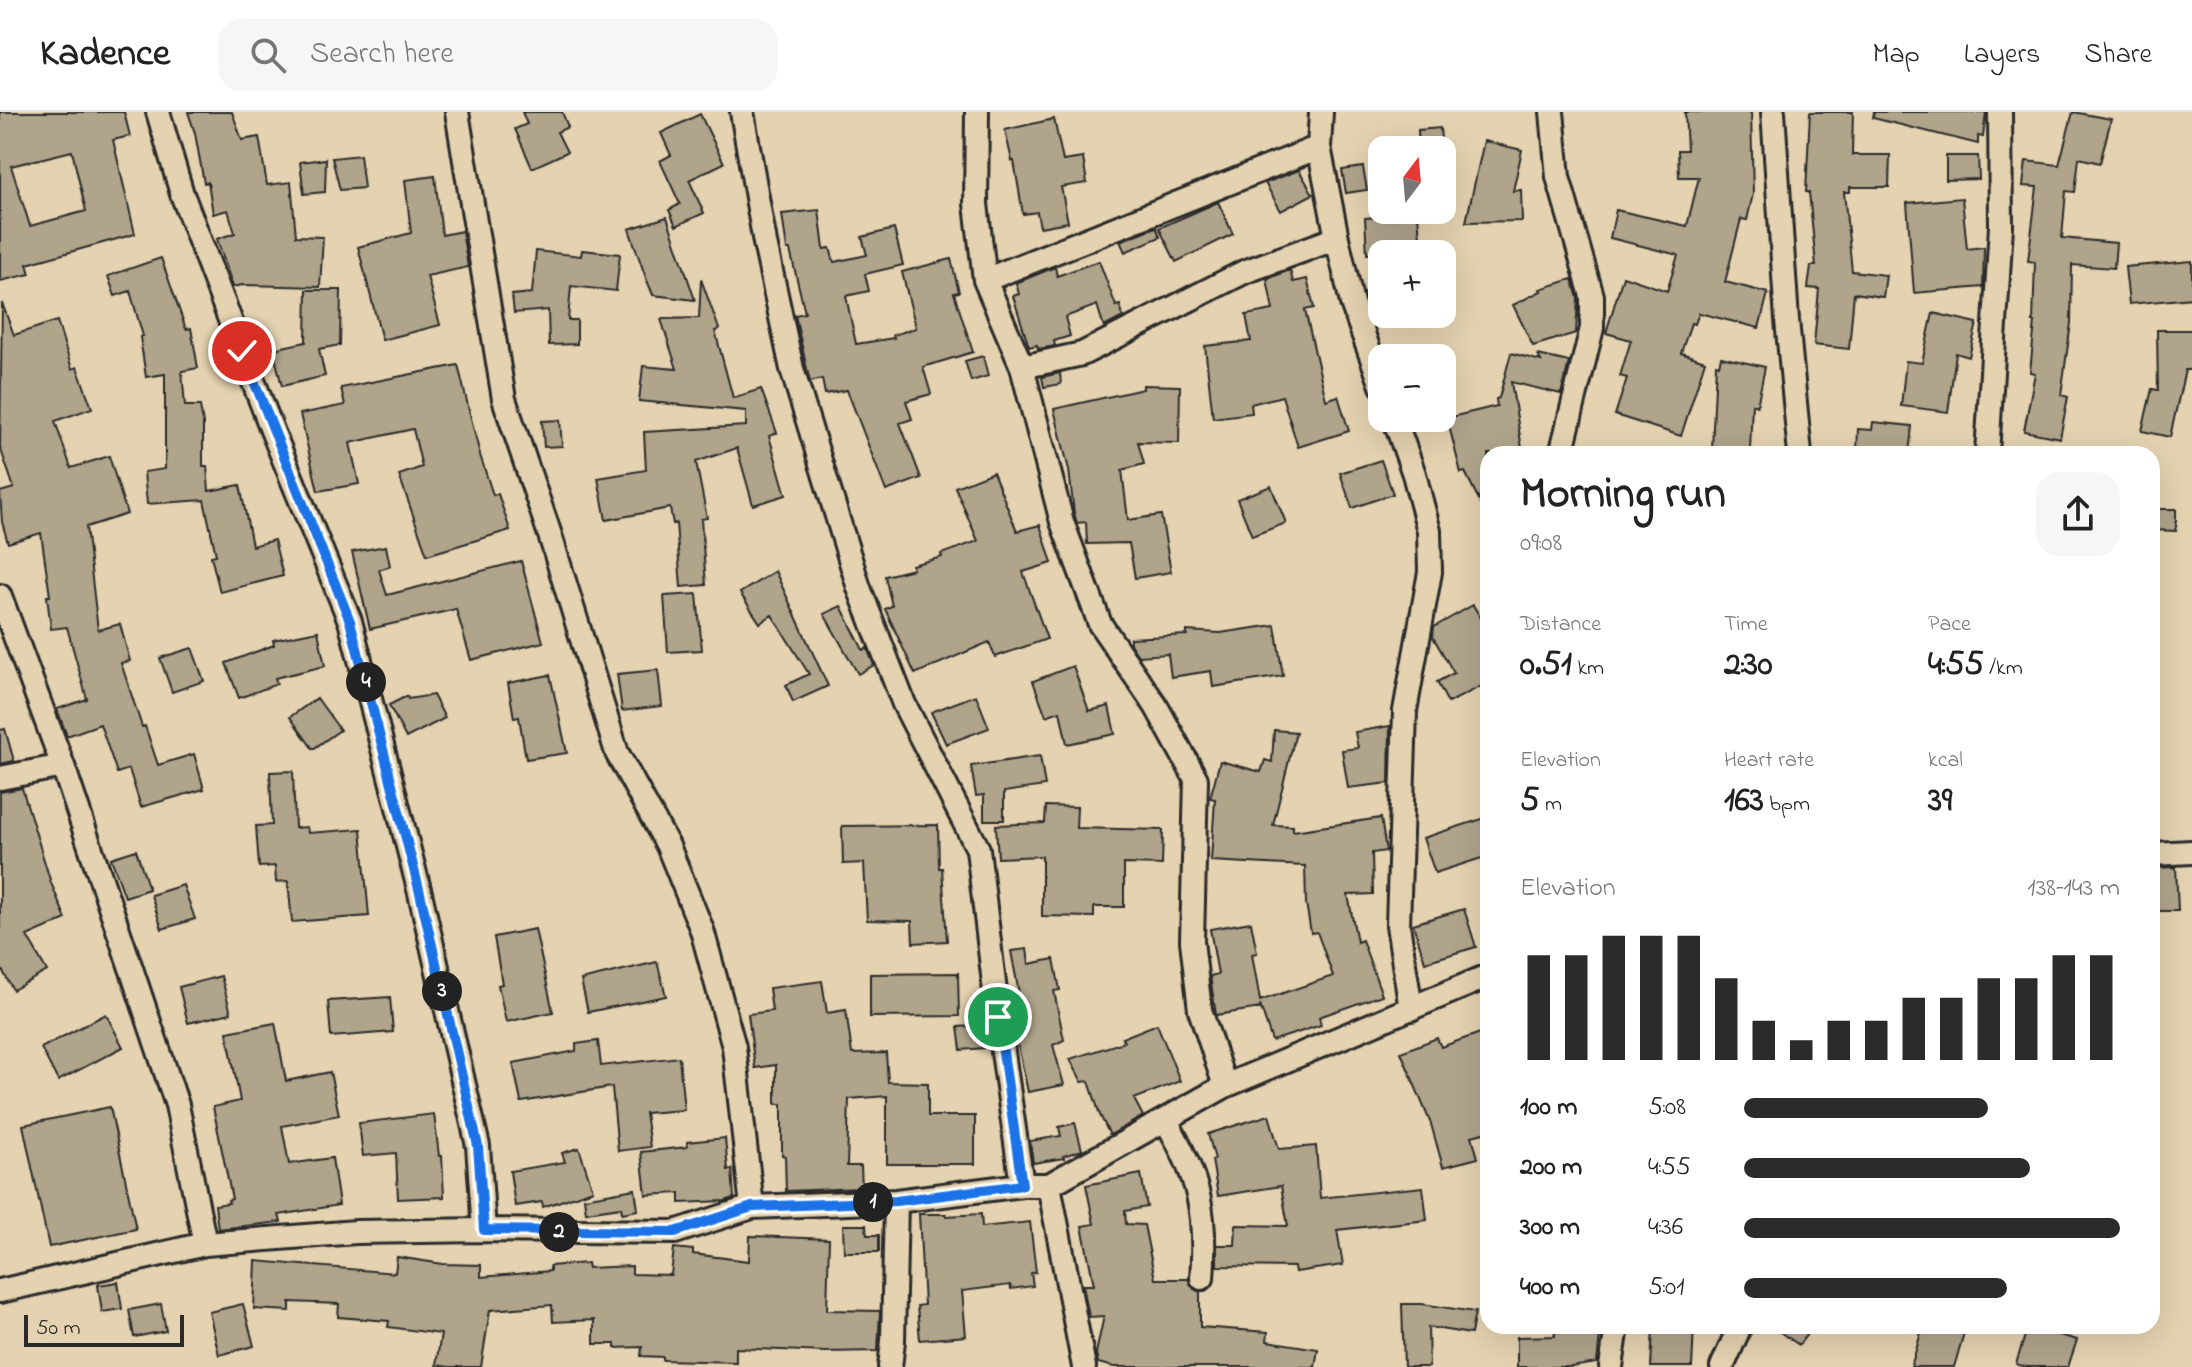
<!DOCTYPE html>
<meta charset="utf-8">
<style>
body{margin:0;font-family:"Indie Flower",sans-serif;background:#f6f6f6;color:#222;height:100vh;display:flex;flex-direction:column;font-size:30px;white-space:nowrap}
*{box-sizing:border-box;margin:0}
p{font-size:26px;color:#767676}
.icon{flex:none;width:44px;height:44px;fill:none;stroke:currentColor;stroke-width:2;stroke-linecap:round;stroke-linejoin:round}
.map{position:relative;flex:1;overflow:hidden}
.sheet{position:absolute;left:1480px;top:334px;width:680px;height:888px;display:flex;flex-direction:column;background:#fff;border-radius:24px;box-shadow:0 8px 32px #0002}
.sheet>*{flex:none}
.needle{width:52px;rotate:16deg}
.tools{position:absolute;left:1368px;top:24px;display:grid;gap:16px}
.tools a{display:grid;place-items:center;width:88px;height:88px;border-radius:16px;background:#fff;box-shadow:0 8px 32px #0002;font-size:40px}
.scale{position:absolute;left:24px;bottom:20px;width:160px;box-sizing:border-box;padding-left:8px;border:4px solid #2b2b2b;border-top:0;font-size:22px;line-height:28px;white-space:nowrap;color:#2b2b2b;-webkit-text-stroke:6px #e4d2b0;paint-order:stroke}
.pin{position:absolute;display:grid;place-items:center;width:68px;height:68px;color:#fff;margin:-34px;border:4px solid #fff;border-radius:50%;box-shadow:0 2px 8px #0007}
.km{position:absolute;width:40px;height:40px;margin:-20px;border-radius:50%;background:#222;color:#fff;font-size:22px;line-height:40px;text-align:center}
.round{display:grid;place-items:center;flex:none;width:84px;height:84px;border-radius:24px;background:#f6f6f6}
.headline{display:flex;align-items:center;justify-content:space-between;height:136px;padding:0 40px}
h1{font-size:44px;font-weight:700;line-height:60px}
.metrics{display:grid;grid-template-columns:repeat(3,1fr);gap:12px;height:136px;padding:8px 40px}
.metrics div{display:grid;align-content:center}
.metrics b{font-size:34px;font-weight:700}
.metrics small{font-size:22px;font-weight:400}
.metrics p{font-size:22px}
.chart{height:224px;padding:16px 40px}
.chart p{display:flex;justify-content:space-between}
.chart svg{width:100%;height:144px;margin-top:8px;stroke:#2b2b2b;stroke-width:6}
ul{padding:0 40px;list-style:none;font-size:26px}
li{display:grid;grid-template-columns:128px 96px 1fr;align-items:center;height:60px}
li i{height:20px;border-radius:10px;background:#2b2b2b}
header{display:flex;align-items:center;gap:48px;box-sizing:border-box;height:112px;padding:0 40px;background:#fff;border-bottom:2px solid #e0e0e0}
header strong{font-size:38px}
nav{display:flex;gap:44px;margin-inline-start:auto;font-size:28px}
.search{width:560px;height:72px;background:#f6f6f6;display:flex;align-items:center;gap:20px;box-sizing:border-box;padding:0 28px;border-radius:24px;color:#767676;font-size:30px}
.map>svg:first-child{display:block}
.building{fill:#b0a48b;stroke:#2b2b2b;stroke-width:2;fill-rule:evenodd}
.lines{fill:none;stroke-linecap:round;stroke-linejoin:round}
.minor-casing{stroke:#2b2b2b;stroke-width:28}
.minor{stroke:#e4d2b0;stroke-width:22}
.route-casing{stroke:#fff;stroke-width:16}
.route{stroke:#1a73e8;stroke-width:10}
</style>
<header>
<strong>Kadence</strong>
<div class="search"><svg class="icon" aria-label="search" viewBox="0 0 24 24"><circle cx="10" cy="10" r="6"/><path d="M15 15l6 6"/></svg>Search here</div>
<nav><a>Map</a><a>Layers</a><a>Share</a></nav>
</header>
<div class="map">
<svg width="2192" height="1255" viewBox="0 0 2192 1255">
<rect width="100%" height="100%" fill="#e4d2b0"/>
<filter id="ink" filterUnits="userSpaceOnUse"><feTurbulence type="fractalNoise" baseFrequency=".0125" numOctaves="2"/><feDisplacementMap in="SourceGraphic" scale="16" xChannelSelector="R" yChannelSelector="G"/><feConvolveMatrix kernelMatrix="1 2 1 2 8 2 1 2 1" color-interpolation-filters="sRGB"/></filter>
<g filter="url(#ink)">
<!-- building -->
<path class="building" d="M0,0h124l6,24 -17,4 22,94 -108,30 3,10 -30,7zM72,39l14,60 -56,15 -19,-60z
M188,0h44l10,28 17,-3 8,48 24,-3 5,54 27,1 -3,50 -78,-2 -9,2 -16,-48 18,-6 -7,-23 -15,4 -5,-32 -4,1 -9,-50z
M522,0h40l6,15 -11,5 10,20 -35,16 -17,-39 12,-5z
M1685,0h66l2,82 -6,26 -6,-1 -16,63 43,11 -9,35 -60,-15 -4,11 -4,-1 -10,30 24,8 -24,75 -66,-21 12,-37 -7,-2 11,-36 -25,-7 17,-57 44,15 11,-36 -68,-17 6,-28 71,16 12,-49h-20l-1,-27h9z
M1810,0h43l-1,43h38l-1,32h-39v5h-6l8,79 34,4 -3,22 -29,-4 -5,56 -35,-4 5,-56 -11,-1 3,-22h5l-7,-74h-3z
M1874,0h112l-3,25 -5,-1v8l-105,-26z
M2073,0l38,7 -11,44 -21,-5 -4,34 -9,-1 -4,47 54,5 -2,25 -42,-3 -1,58 -10,72 7,2 -8,41 -36,-7 11,-58 -5,-1 5,-50h-2l2,-60 -7,-1 9,-74 -14,-1 3,-25 33,4z
M700,2l24,49 -35,17 15,33 -28,13 -7,-16 11,-6 -20,-43 11,-6 -10,-22z
M1054,7l9,42 20,-3 4,25 -26,4 7,35 -28,5 -3,-15 -14,2 -9,-53h-2l-7,-31z
M1440,16l2,22h-23l-1,-20z
M1484,29l38,9 -9,41 8,-1 1,31 -56,1z
M360,43l4,33 -24,2 -8,-32z
M1946,44h32l1,23 -33,1z
M326,47l-1,33 -21,2 -4,-32z
M1363,55l4,23 -21,3 -4,-23z
M1299,58l14,24 -32,17 -16,-28z
M435,64l7,59 20,-4 6,36 -41,9 13,49 -58,15 -24,-93 53,-14 -6,-53z
M1962,86l5,51 17,-2 -1,40 -69,6 -7,-90z
M1218,90l15,32 -57,28 -17,-34z
M819,98l5,39 6,-1 4,14 33,-7 -5,-18 32,-8 9,36 -38,9 4,17 -23,5 10,48 38,-6 -1,-3 23,-7 -14,-56 49,-13 8,33 -5,1 19,59 -50,15 8,27 -25,7 6,18 -12,4 21,55 -35,13 -39,-101 -22,4 -3,-15 -12,3 -4,-17 -11,-50 10,-2 -15,-63h-3l-5,-36z
M1418,102l3,36 -54,4 -2,-36z
M667,105l28,83 -42,-5 -7,-17 -17,-49z
M1156,115l4,10 -35,15 -5,-11z
M582,138l38,4 -4,37 -45,-5 -3,34h9v24l-28,1 -1,-35 -34,3 -2,-18 20,-2 4,-42 45,5z
M161,146l25,71 5,-1 7,40 -16,3 3,35h15l3,18v42h4l2,25 31,-6 12,61 22,-6 9,36 -63,16 -9,-36 5,-1 -12,-55 -57,4 -3,-32 21,-3v-95l-19,3 -6,-40 3,-1 -13,-45 -15,5 -7,-20z
M1099,149l17,45 4,-1 3,12 -19,10 -7,-22 -32,12 5,19 -16,5 1,5 -17,3 -1,-4 -8,2 -16,-51 6,-2 -3,-11 39,-16 2,9z
M2192,149v37l-63,6 -4,-37z
M1290,158l3,12 14,-3 7,29 -9,2 21,90 12,-4 11,35 -51,16 -16,-51 -31,8 1,9 -39,5 -8,-72 46,-5 -5,-26 27,-5 -6,-31z
M701,167l18,50 -4,2 18,67 28,-9 16,44 -8,3 17,59 -33,10 -16,-57 -41,14 11,56 -6,1 5,66 -25,2 -5,-64 -3,1 -3,-16 -64,12 -8,-42 48,-8 -2,-38 102,-6v-15l-107,-10 4,-35 34,3 -16,-50 38,-1z
M1572,167l6,19 -2,35 -43,13 -20,-41 28,-14 -1,-2z
M307,178h34l-1,55 -21,4 6,27 -43,10 -9,-37 33,-7z
M2,191l12,32 43,-14 15,48 5,-2 15,41 -37,13 16,47 38,-12 18,58 -41,13 12,103 22,-6 10,37 -9,2 21,64 3,-1 13,39 36,-11 10,35 -63,18 -12,-38 -12,4 -17,-49 -33,12 -10,-27 30,-10 -20,-72 -16,2 -4,-33h3l-9,-63 -33,10 -6,-21 -2,-30 14,-4 -14,-41z
M1933,201l44,10 -8,34 -13,-4 -8,59 -47,-6 5,-45 16,2z
M2157,218h35v40h-7l-15,67 -28,-6 10,-42 6,1z
M1511,241l30,8 -3,-6 31,7 -8,32 -50,-12 12,72h-35v64l-23,-46 -4,1 -14,-55 50,-12 -1,-7 3,-1z
M983,244l5,20 -17,5 -6,-20z
M1721,245l44,10 -8,39 -5,-2 -2,46 -38,-1 4,-85 3,1z
M458,253l22,90 13,40 5,-1 12,36 -83,25 -28,-80 23,-8 -9,-38 -63,14 9,41 -41,7 -18,-77 45,-9 -4,-17z
M1060,261l1,11 -17,3 -2,-10z
M1143,273l37,1 -1,57 -41,-1 6,22 -22,6 6,50 33,-5 10,57 -36,6 -6,-35 -42,1 -1,-22 -9,1 -3,-10 -5,-43 -15,-61 89,-20z
M560,308l2,26 -18,1 -2,-26z
M1873,310l39,4 -3,28 -52,-3 1,-22 14,1z
M1381,348l12,34 -41,14 -12,-35z
M993,360l24,59 23,-6 12,38 -29,9 24,67 -52,18 -6,-15 -74,32 -30,-65 7,-3 -7,-30 28,-7 -1,-4 30,-8 -1,-3 37,-13 -23,-54z
M1271,374l15,37 -34,13 -15,-37z
M2152,397h24v22l-24,-1z
M386,434l4,20 -11,4 8,25 134,-34 22,81 -72,18 -15,-51 -86,20 -18,-77z
M775,459l53,115 -35,16 -7,-17 23,-11 -37,-59 -12,8 -20,-30z
M697,482l5,56 -34,2 -4,-56z
M1473,493l15,25v53l-40,20 -11,-21 17,-9 -21,-36 1,-10z
M841,494l22,44 4,-2 7,17 -16,9 -34,-60z
M1275,513l8,51 -70,11 -2,-16 -40,6 -3,-23 -30,2 -8,-12v-6l57,-3v-4l33,2z
M318,519l7,35 -50,12 2,6 -38,14 -13,-35 48,-18 -1,-5z
M192,536l12,33 -32,11 -12,-34z
M1073,554l16,45 20,-5 6,28 -48,10 -7,-33 -14,5 -13,-35z
M658,558l4,36 -40,5 -5,-37z
M550,563l17,78 -41,6 -7,-42 -5,1 -6,-35z
M433,583l12,23 -39,20 -17,-33 18,-9 1,3z
M976,583l13,33 -43,16 -15,-32z
M317,586l23,32 -27,19 -23,-32z
M1390,614l-1,57 -41,5 -6,-38 16,-2 -3,-16z
M5,617l9,32 -14,3v-34z
M1274,618l22,2 -23,93 20,1v5l88,-13 5,33 -14,2 1,41 -25,1 9,47 5,-2 20,55 -63,22 2,8 -49,16 -12,-36 1,3 -45,7 -6,-39 8,-2 -8,-45 41,-7 6,31 -5,1 8,47 73,-25 -16,-44 -6,1 -5,-30 -1,-37 -94,-5 4,-62 -5,-1 10,-37 41,11 4,-12 7,2z
M1040,644l5,30 -41,6v28h-20v-25l-8,1 -5,-30z
M293,659l2,57 12,-1 1,6 53,-4 8,87 -77,6 -4,-41 -12,1 -1,-16 -16,1 -3,-41 16,-1 -2,-53z
M22,676l29,95 15,36 -39,17 20,35 -34,19 -13,-24v-174z
M1046,694l31,1 -1,21 87,2 -1,35 -38,-1v43h-30v10l-52,-1v-60l-44,2 -2,-33 49,-2z
M1488,705v39l-53,17 -12,-35z
M938,713l1,43h3l5,73 -34,2 -1,-22 -45,-1 -3,-57 -21,1 -1,-38z
M136,738l13,39 -24,8 -14,-39z
M2176,755l2,44h-24l-2,-43z
M183,773l12,34 -33,10 -11,-34z
M1464,797l12,38 -51,15 -12,-38z
M535,817l18,83 -47,10 -8,-37 4,-1 -8,-47z
M1027,837l2,15 25,-5 6,31 -6,1 10,49 -11,5 11,40 -36,7 -15,-70 11,-2 -13,-69z
M657,850l9,34 -78,16 -7,-32z
M958,861l1,43 -89,1v-43z
M221,864l10,37 -43,10 -9,-36z
M822,869l5,32 19,-3 6,44 34,-1 2,29 40,1v33h47v48h-88v-68l-38,3 -2,67h14l1,22 -76,3 -1,-35 -3,-1v-51h-6v-39l-21,3 -7,-54 24,-3 -3,-23z
M390,885l3,35 -62,5 -3,-36z
M106,902l17,33 -65,34 -17,-33z
M275,911l11,58 44,-9 9,43 -57,11 7,38 43,-6 7,47 -60,10 2,7 -63,7 -3,-24 14,-2 -1,-3 4,-1 -19,-92 27,-6 -13,-69z
M1157,912l23,57 -46,18 9,17 -33,19 -10,-20 -11,-34 -7,1 -12,-23 54,-17 -2,-4z
M981,913l3,23 -23,2 -3,-23z
M1483,920l5,14v86l-16,4 6,22 -35,9 -12,-43 -30,-72 36,-14 4,9z
M598,929l3,25 78,-9 5,53 -39,3 5,34 -32,4 -6,-64 -91,15 -8,-39 63,-12v-7z
M110,995l26,122 -87,18 -26,-122z
M434,1002l5,42h3l2,41 -46,2 -2,-46 -33,3 -4,-33z
M1269,1003l10,34 37,-3 4,52 103,-11 4,33 -90,10 6,35 -48,7 -1,-5 -77,-1v-21h18l1,-20 52,1 -7,-40 -63,10 -6,-36 3,-1 -7,-25z
M1075,1011l7,27 -19,6 1,2 -31,5 -3,-22 31,-5 -2,-9z
M725,1026l3,32 4,-1 2,29 -9,3 -45,2v-10l-34,2 -5,-43 46,-5v-5z
M579,1036l14,42 -50,17 -1,-5 -27,4 -5,-35 55,-9 -3,-9z
M1141,1062l6,33 -22,4 1,13 18,1 11,54h33l6,10 6,3v35l68,5 -1,9 51,8 -3,18h-201l-16,-4 -2,-10 8,-37 -15,1 -6,-32h11l-12,-59 12,-2 -8,-39z
M635,1077l3,21 -16,3 -1,-6 -35,5 -2,-14z
M919,1102h27v2l35,-2 1,13 48,-5 6,50 -5,1 2,13 -22,3 -1,-4 -48,6 4,45 -46,4 -3,-34 7,-1z
M843,1113h23l1,10h12v17h-35z
M750,1124l79,3 -2,71 53,1 -2,40 -53,1 -89,-4v14l-73,-2v-3l-22,-1 1,-9 -27,1v-4h-21v-24l-41,2 -1,-17 -62,5 -9,57h-32l-13,-2 5,-31 -53,-7 1,-6 -51,-4 1,-13 -49,-2v9l-36,-2 2,-48 139,12 2,-16 46,7 38,1v12l69,-6v-5l37,-3 1,5 44,-2v8l39,1 3,-27 19,2v4l56,7z
M118,1170l4,27 -20,3 -4,-27z
M161,1192l5,27 -32,6 -5,-27z
M243,1192l11,42 -35,9 -10,-43z
M1402,1192h20l53,8 -4,22 -43,-7 1,40h-25z
M1554,1214h47l-4,37 -26,4h-54v-30l38,-1z
M1653,1214h41l-2,41h-41z
M1771,1214h42l-14,19z
M1923,1214h43l-12,41h-43z
M2028,1214l49,14 -9,27h-42l-10,-3z"/>
<g class="lines">
<!-- minor casing -->
<g class="minor-casing">
<path id="minor" d="M158,0l24,82 90,236 78,191 70,272 58,253 6,84
M457,0l47,287 46,136 67,218 51,93 34,84 32,117 18,160
M742,0l23,131 27,126 67,219 45,116 74,145 20,168 24,168
M977,0l-1,92 9,76 37,87 40,155 38,102 56,82 40,73 -4,162 8,69 25,76
M1321,0l-2,35 18,91 15,65 30,83
M1552,0l6,65 34,119v32l-31,126
M1773,0l14,208 13,134
M985,168l334,-133
M1022,255l60,-13 162,-82 93,-34
M1394,306l20,56 15,57 1,41 -25,139 -7,214 13,84
M1987,342l14,-228 -1,-114
M0,484l63,170 114,339 28,139
M0,666l63,-12
M2152,742l40,-2
M1166,1009c33,56 41,92 36,157
M1049,1073l35,182
M0,1179l205,-47 151,-12 128,-2 191,2 77,-25 144,-6 126,-16h27l176,-99 263,-110
M890,1255l3,-26 3,-140
M1611,1255l6,-41
M1722,1255l18,-41"/>
</g>
<!-- minor -->
<use href="#minor" class="minor"/>
</g>
</g>
<g class="lines" filter="url(#ink)">
<!-- route casing -->
<g class="route-casing">
<path id="route" d="M242,239l108,270 70,272 58,253 6,84 191,2 77,-25 144,-6 126,-16 -24,-168"/>
</g>
<!-- route -->
<use href="#route" class="route"/>
</g>
</svg>
<div class="tools">
<a><svg class="needle" viewBox="-14 -14 28 28"><path d="M0-13l5 13h-10z" fill="#e53935"/><path d="M0 13l5-13h-10z" fill="#767676"/></svg></a>
<a>+</a>
<a>−</a>
</div>
<div class="scale">50 m</div>
<div class="pin" style="left:998px;top:905px;background:#1e9e55"><svg class="icon" aria-label="arrive" viewBox="0 0 24 24"><path d="M6 21V4h12l-3 4 3 4H6"/></svg></div>
<div class="pin" style="left:242px;top:239px;background:#d93025"><svg class="icon" aria-label="check" viewBox="0 0 24 24"><path d="M5 12l5 5 9-10"/></svg></div>
<b class="km" style="left:873px;top:1090px">1</b>
<b class="km" style="left:559px;top:1120px">2</b>
<b class="km" style="left:442px;top:879px">3</b>
<b class="km" style="left:366px;top:570px">4</b>
<section class="sheet">
<div class="headline"><div><h1>Morning run</h1><p>09:08</p></div><a class="round"><svg class="icon" aria-label="share" viewBox="0 0 24 24"><path d="M12 15V3M7 8l5-5 5 5M5 13v7h14v-7"/></svg></a></div>
<div class="metrics">
<div><p>Distance</p><b>0.51<small> km</small></b></div>
<div><p>Time</p><b>2:30</b></div>
<div><p>Pace</p><b>4:55<small> /km</small></b></div>
</div>
<div class="metrics">
<div><p>Elevation</p><b>5<small> m</small></b></div>
<div><p>Heart rate</p><b>163<small> bpm</small></b></div>
<div><p>kcal</p><b>39</b></div>
</div>
<div class="chart"><p><span>Elevation</span>138–143 m</p>
<svg viewBox="0 0 160 44" preserveAspectRatio="none"><path d="M5 44V12M15 44V12M25 44V6M35 44V6M45 44V6M55 44V19M65 44V32M75 44V38M85 44V32M95 44V32M105 44V25M115 44V25M125 44V19M135 44V19M145 44V12M155 44V12"/></svg>
</div>
<ul>
<li><b>100 m</b>5:08<i style="width:65%"></i></li>
<li><b>200 m</b>4:55<i style="width:76%"></i></li>
<li><b>300 m</b>4:36<i style="width:100%"></i></li>
<li><b>400 m</b>5:01<i style="width:70%"></i></li>
</ul>
</section>
</div>
